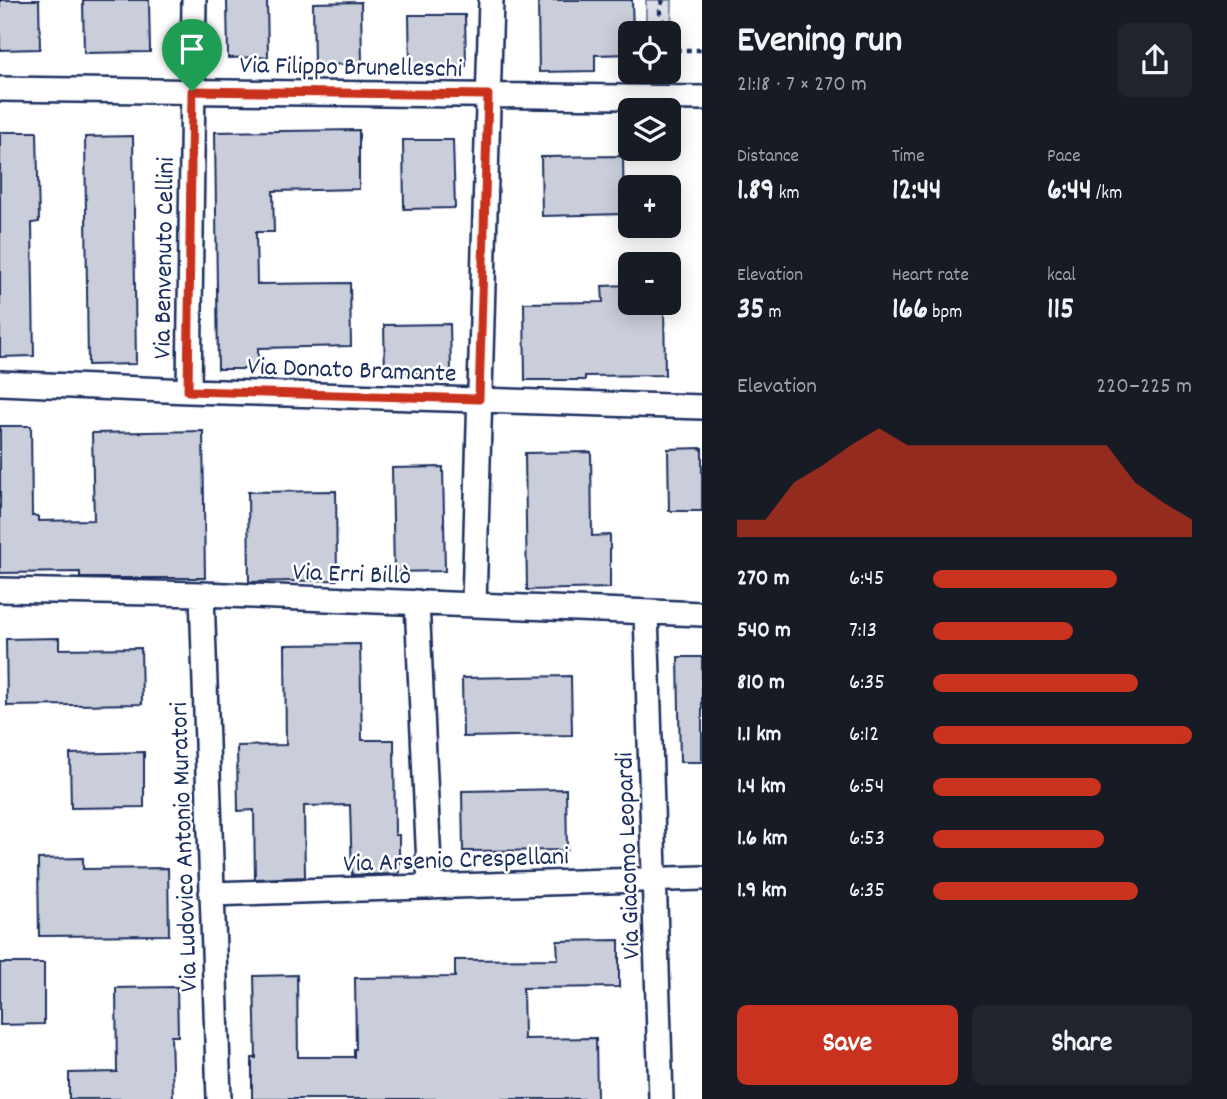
<!DOCTYPE html>
<meta charset="utf-8">
<style>
body{margin:0;font-family:Dekko,sans-serif;background:#20242c;color:#f1f3f6;height:100vh;display:flex;flex-direction:column;font-size:26px;white-space:nowrap}
*{box-sizing:border-box;margin:0}
p{font-size:23px;color:#9ea1a6}
.icon{flex:none;width:38px;height:38px;fill:none;stroke:currentColor;stroke-width:2;stroke-linecap:round;stroke-linejoin:round}
.map{position:relative;flex:1;overflow:hidden}
.panel{display:flex;flex-direction:column;background:#171b24;width:525px}
.panel>*{flex:none}
.controls{position:absolute;left:618px;top:21px;display:grid;gap:14px}
.controls a{display:grid;place-items:center;width:63px;height:63px;border-radius:10px;background:#171b24;box-shadow:0 4px 18px #0003;font-size:35px}
.pin{position:absolute;display:grid;place-items:center;width:60px;height:60px;color:#fff;margin:-72px -30px;border-radius:50% 50% 50% 0;rotate:-45deg;box-shadow:0 0 7px #0007}
.pin .icon{rotate:45deg}
.round{display:grid;place-items:center;flex:none;width:74px;height:74px;border-radius:10px;background:#20242c}
.overview{display:flex;align-items:center;justify-content:space-between;height:119px;padding:0 35px}
h1{font-size:38px;font-weight:700;line-height:52px}
.metrics{display:grid;grid-template-columns:repeat(3,1fr);gap:10px;height:119px;padding:7px 35px}
.metrics div{display:grid;align-content:center}
.metrics b{font-size:30px;font-weight:700}
.metrics small{font-size:19px;font-weight:400}
.metrics p{font-size:19px}
.chart{height:196px;padding:14px 35px}
.chart p{display:flex;justify-content:space-between}
.chart svg{width:100%;height:126px;margin-top:7px;fill:#c8321e;opacity:.7}
.cta{display:flex;gap:14px;margin-top:auto;padding:14px 35px}
.cta a{flex:1;height:80px;border-radius:10px;background:#c8321e;color:#fff;font-size:28px;font-weight:700;line-height:80px;text-align:center}
.cta a+a{background:#20242c;color:#f1f3f6}
ul{padding:0 35px;list-style:none;font-size:23px}
li{display:grid;grid-template-columns:112px 84px 1fr;align-items:center;height:52px}
li i{height:18px;border-radius:9px;background:#c8321e}
main{display:flex;flex:1;min-height:0}
.map>svg:first-child{display:block}
.green{fill:#dee1e7;stroke:#7c88a2;stroke-width:2}
.building{fill:#caceda;stroke:#1b2f5e;stroke-width:2}
.lines{fill:none;stroke-linecap:round;stroke-linejoin:round}
.minor-casing{stroke:#1b2f5e;stroke-width:28}
.path{stroke:#1b2f5e;stroke-width:4.5;stroke-dasharray:5 5;stroke-linecap:butt}
.minor{stroke:#fff;stroke-width:23}
.route-casing{stroke:#fff;stroke-width:14}
.route{stroke:#c8321e;stroke-width:9}
.labels{text-anchor:middle;stroke-width:5;stroke-linejoin:round;paint-order:stroke}
.street-label{font-size:26px;fill:#1b2f5e;stroke:#fff}
</style>
<main>
<div class="map">
<svg width="702" height="1099" viewBox="0 0 702 1099">
<rect width="100%" height="100%" fill="#fff"/>
<filter id="ink" filterUnits="userSpaceOnUse"><feTurbulence type="fractalNoise" baseFrequency=".0143" numOctaves="2"/><feDisplacementMap in="SourceGraphic" scale="14" xChannelSelector="R" yChannelSelector="G"/><feConvolveMatrix kernelMatrix="1 2 1 2 8 2 1 2 1" color-interpolation-filters="sRGB"/></filter>
<g filter="url(#ink)">
<!-- green -->
<path class="green" d="M646,0h26l-2,77 -25,-3v-2h23v-39h-22z"/>
<!-- building -->
<path class="building" d="M0,0h39l1,49 -40,1z
M83,0h66l1,52 -66,1z
M227,0h40l1,57 -40,1z
M538,0h94l1,33h-3v21l-35,1v16l-56,1z
M361,2l1,62 -48,1 -1,-62z
M409,15h56l1,51 -56,1z
M359,130v59l-86,2 1,41h-18l1,52 93,-1 1,63 -93,2v21h-40l-3,-237z
M0,132h37l2,90 -7,1 2,133 -34,1z
M133,136l3,228 -48,1 -3,-228z
M403,140h50l2,68 -51,1z
M623,156l1,58 -82,2 -1,-59z
M630,285v18h34l1,72 -80,1v4h-60l-1,-77 79,-1 -1,-16z
M450,324l1,48 -66,1 -1,-48z
M0,426h31l1,90h6v5l56,-1 -2,-87 111,-2 2,147h-125v-6l-80,1z
M702,448v63h-33l-1,-62z
M591,452l1,84 18,-1v53l-83,2 -2,-137z
M443,467l2,104 -51,1 -2,-104z
M336,491l1,89 -88,2 -1,-90z
M59,638v11l82,-1 1,56 -135,2 -1,-67z
M360,644l2,96h32l1,95h4v39l-47,1 -2,-70 -46,1 1,71 -50,2 -1,-69 -16,1 -1,-65 49,-1 -1,-100z
M678,657h24v105h-22z
M571,676l1,59 -109,2 -1,-59z
M144,752v55l-73,1 -1,-54z
M566,789l1,61 -104,1 -1,-60z
M83,858v11l85,-1 1,67 -130,1 -1,-77z
M619,940v47l-96,1 1,51 72,-1 1,61h-345v-41h4l-2,-82 43,-1 1,82h56v-8h2l-1,-71 100,-1v-17l103,-1 -1,-18z
M0,963h44v61l-44,1z
M177,987l1,49h-7l2,63h-104v-26l48,-1 -1,-84z"/>
<g class="lines">
<!-- minor casing -->
<g class="minor-casing">
<path id="minor" d="M0,89l702,9
M0,383l189,8 513,16
M189,391l5,-391
M0,590l202,4 500,20
M202,594l17,505
M417,602l13,285
M474,604l17,-604
M646,612l15,487
M211,894l491,-16"/>
</g>
<!-- path -->
<path class="path" d="M663,0c-6,12 -3,22 9,29l-1,21h31
M671,73v-23"/>
<!-- minor -->
<use href="#minor" class="minor"/>
</g>
</g>
<g class="lines" filter="url(#ink)">
<!-- route casing -->
<g class="route-casing">
<path id="route" d="M192,91l296,4 -9,304 -291,-8z"/>
</g>
<!-- route -->
<use href="#route" class="route"/>
</g>
<g class="labels">
<!-- street labels -->
<g class="street-label">
<text transform="translate(351 65) rotate(1)" y="9">Via Filippo Brunelleschi</text>
<text transform="translate(162 258) rotate(-89)" y="9">Via Benvenuto Cellini</text>
<text transform="translate(352 368) rotate(2)" y="9">Via Donato Bramante</text>
<text transform="translate(352 572) rotate(2)" y="9">Via Erri Billò</text>
<text transform="translate(182 847) rotate(-92)" y="9">Via Ludovico Antonio Muratori</text>
<text transform="translate(626 856) rotate(-92)" y="9">Via Giacomo Leopardi</text>
<text transform="translate(456 858) rotate(-2)" y="9">Via Arsenio Crespellani</text>
</g>
</g>
</svg>
<div class="controls">
<a><svg class="icon" aria-label="locate" viewBox="0 0 24 24"><circle cx="12" cy="12" r="6"/><path d="M12 2v4M12 18v4M2 12h4M18 12h4"/></svg></a>
<a><svg class="icon" aria-label="layers" viewBox="0 0 24 24"><path d="M12 4l9 5-9 5-9-5zM3 14l9 5 9-5"/></svg></a>
<a>+</a>
<a>−</a>
</div>
<div class="pin" style="left:192px;top:91px;background:#1e9e55"><svg class="icon" aria-label="arrive" viewBox="0 0 24 24"><path d="M6 21V4h12l-3 4 3 4H6"/></svg></div>
</div>
<section class="panel">
<div class="overview"><div><h1>Evening run</h1><p>21:18 · 7 × 270 m</p></div><a class="round"><svg class="icon" aria-label="share" viewBox="0 0 24 24"><path d="M12 15V3M7 8l5-5 5 5M5 13v7h14v-7"/></svg></a></div>
<div class="metrics">
<div><p>Distance</p><b>1.89<small> km</small></b></div>
<div><p>Time</p><b>12:44</b></div>
<div><p>Pace</p><b>6:44<small> /km</small></b></div>
</div>
<div class="metrics">
<div><p>Elevation</p><b>35<small> m</small></b></div>
<div><p>Heart rate</p><b>166<small> bpm</small></b></div>
<div><p>kcal</p><b>115</b></div>
</div>
<div class="chart"><p><span>Elevation</span>220–225 m</p>
<svg viewBox="0 0 160 44" preserveAspectRatio="none"><path d="M0 44V38L10 38L20 25L30 19L40 12L50 6L60 12L70 12L80 12L90 12L100 12L110 12L120 12L130 12L140 25L150 32L160 38V44z"/></svg>
</div>
<ul>
<li><b>270 m</b>6:45<i style="width:71%"></i></li>
<li><b>540 m</b>7:13<i style="width:54%"></i></li>
<li><b>810 m</b>6:35<i style="width:79%"></i></li>
<li><b>1.1 km</b>6:12<i style="width:100%"></i></li>
<li><b>1.4 km</b>6:54<i style="width:65%"></i></li>
<li><b>1.6 km</b>6:53<i style="width:66%"></i></li>
<li><b>1.9 km</b>6:35<i style="width:79%"></i></li>
</ul>
<div class="cta"><a>Save</a><a>Share</a></div>
</section>
</main>
